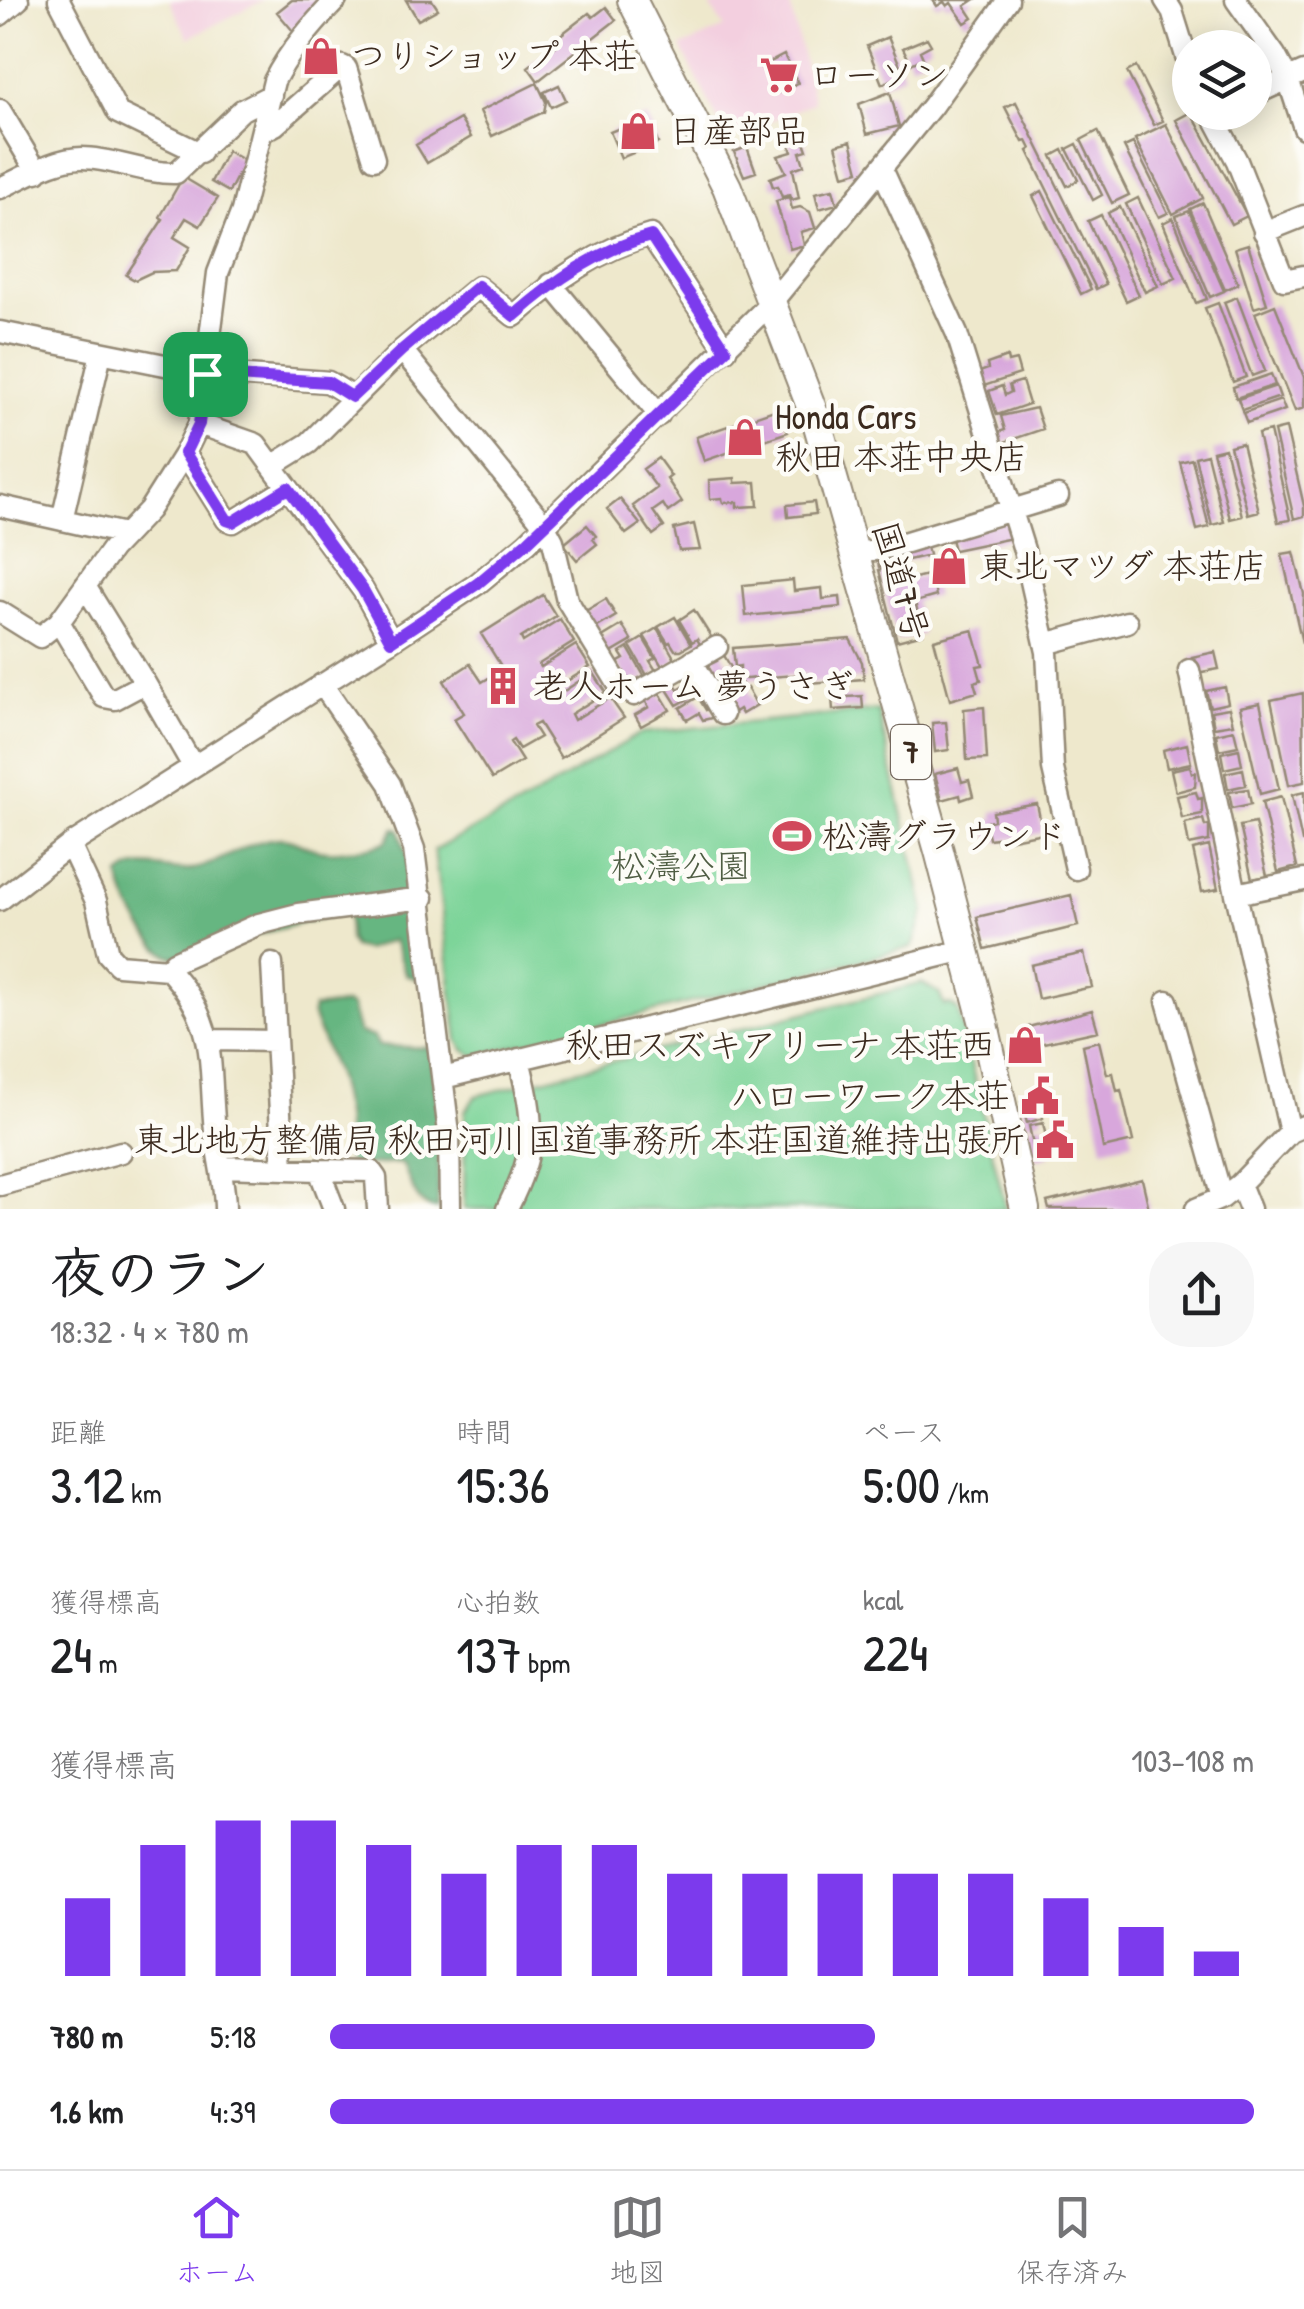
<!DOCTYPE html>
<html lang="ja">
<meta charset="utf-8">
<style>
body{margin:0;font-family:"Patrick Hand","Klee One",sans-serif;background:#f6f6f6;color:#202124;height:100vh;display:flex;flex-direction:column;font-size:38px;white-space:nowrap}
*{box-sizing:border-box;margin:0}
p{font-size:32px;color:#757577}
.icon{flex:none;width:55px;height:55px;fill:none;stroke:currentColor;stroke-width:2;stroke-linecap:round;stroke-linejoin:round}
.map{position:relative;height:1209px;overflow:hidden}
.side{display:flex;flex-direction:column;background:#fff;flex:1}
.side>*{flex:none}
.controls{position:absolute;left:1172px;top:30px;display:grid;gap:20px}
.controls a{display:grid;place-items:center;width:100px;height:100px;border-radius:50%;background:#fff;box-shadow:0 5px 25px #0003;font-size:50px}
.pin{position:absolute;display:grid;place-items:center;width:85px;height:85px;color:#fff;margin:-42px;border-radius:20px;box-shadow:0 5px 15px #0006}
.round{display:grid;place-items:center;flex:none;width:105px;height:105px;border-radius:40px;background:#f6f6f6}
.headline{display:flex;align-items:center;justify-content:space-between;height:170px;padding:0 50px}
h1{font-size:55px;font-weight:600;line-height:75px}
.stats{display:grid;grid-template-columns:repeat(3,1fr);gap:15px;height:170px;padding:10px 50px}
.stats div{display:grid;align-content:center}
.stats b{font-size:50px;font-weight:600}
.stats small{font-size:28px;font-weight:400}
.stats p{font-size:28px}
.chart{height:280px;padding:20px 50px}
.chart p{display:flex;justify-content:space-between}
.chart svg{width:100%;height:180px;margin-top:10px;stroke:#7c3aed;stroke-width:6}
ul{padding:0 50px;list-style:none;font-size:32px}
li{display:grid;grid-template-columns:160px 120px 1fr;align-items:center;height:75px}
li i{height:25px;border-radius:12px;background:#7c3aed}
.dock{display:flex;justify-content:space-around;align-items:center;height:140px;border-top:2px solid #e0e0e0;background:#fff;font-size:28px;color:#757577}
.dock a{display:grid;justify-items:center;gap:5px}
.dock .current{color:#7c3aed}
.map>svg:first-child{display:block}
.built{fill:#f3cfdf}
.green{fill:#7dd499;stroke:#5c7f5c;stroke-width:2.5}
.forest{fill:#66b681;stroke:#507050;stroke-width:2.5}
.building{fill:#d8a7dc}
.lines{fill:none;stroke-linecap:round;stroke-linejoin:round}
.minor-casing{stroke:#948975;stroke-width:25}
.highway-casing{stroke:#948975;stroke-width:32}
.minor{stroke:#fff;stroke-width:20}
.highway{stroke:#fff;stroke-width:28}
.route-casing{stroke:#fff;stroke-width:20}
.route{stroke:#7c3aed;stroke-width:12}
.labels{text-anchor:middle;stroke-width:9;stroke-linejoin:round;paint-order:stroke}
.shield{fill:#fdfcf7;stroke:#75695f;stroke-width:2.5}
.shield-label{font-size:32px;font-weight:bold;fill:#3b2a1e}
.poi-label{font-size:35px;fill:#3b2a1e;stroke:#fdfcf7;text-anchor:start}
.street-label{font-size:35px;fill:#3b2a1e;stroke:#fdfcf7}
.park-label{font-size:35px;fill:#4f5d43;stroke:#fdfcf7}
</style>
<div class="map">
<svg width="1304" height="1209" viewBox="0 0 1304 1209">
<rect width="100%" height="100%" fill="#fdfcf7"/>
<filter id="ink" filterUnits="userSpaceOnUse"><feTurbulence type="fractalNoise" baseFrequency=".01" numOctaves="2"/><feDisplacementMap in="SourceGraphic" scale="20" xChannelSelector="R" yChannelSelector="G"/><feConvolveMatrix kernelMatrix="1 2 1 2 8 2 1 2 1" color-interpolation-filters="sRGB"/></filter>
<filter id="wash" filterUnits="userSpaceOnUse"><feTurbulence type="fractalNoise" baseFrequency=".0048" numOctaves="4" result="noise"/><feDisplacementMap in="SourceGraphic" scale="40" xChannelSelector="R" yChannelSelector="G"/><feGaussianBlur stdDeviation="2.25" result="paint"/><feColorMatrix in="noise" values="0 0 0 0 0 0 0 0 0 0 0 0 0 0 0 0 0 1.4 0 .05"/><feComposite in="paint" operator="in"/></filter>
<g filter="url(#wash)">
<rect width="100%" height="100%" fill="#eee8cc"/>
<!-- built -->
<path class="built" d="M169,0h95l-76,38z
M731,0h58l25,102 -86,38 -47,-93 44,-19 -15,-21z"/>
<!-- green -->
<path class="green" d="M878,710l47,200 -12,37 -438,109 -11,-6 -6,-9 -24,-191 84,-44 123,-73z
M922,983l17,10 5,12 7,-1 7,6 48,199h-542l1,-98 11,-15z"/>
<!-- forest -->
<path class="forest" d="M395,828l4,1 8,27 3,38 -237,63c-22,-7 -51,-59 -53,-81 23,-21 47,-1 74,-7 31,-7 54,-30 87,-31 14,0 24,10 37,12 13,3 58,-1 68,-9 2,-1 8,-12 9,-13z
M400,909c21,20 20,41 22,69l-4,1 -12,-4 -13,-35 -28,10 -12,-3 -4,-7 -1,-26z
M346,1004l5,2 8,27 15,4 5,9 52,2 8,75 -1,86c-22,0 -27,-26 -35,-44l-4,-2 -46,3 -5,-5 -3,-47 -8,-37 -25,-63 1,-6z"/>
<g id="blocks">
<!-- building -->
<path class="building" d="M292,0h32l-31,31 -16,-19z
M406,0h26l6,9 -20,11z
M933,0h41l-9,6 8,12 -8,5 -14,-20 -4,3 -3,-4 -7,4z
M606,7l10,13 -78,61 -10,-14 29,-22 -3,-5 35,-27 4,4z
M888,37l16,38 -22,9 -15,-38z
M927,38l4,7 -11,6 3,7 -12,6 -8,-16z
M784,55l14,28 -23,11 -14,-27z
M1136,67l27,54 -9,4 -27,-53z
M537,83l9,19 -2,10 -52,24 -12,-25z
M559,85l7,15 -15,7 -7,-15z
M890,92l9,34 -32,8 -8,-30z
M1016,102l90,182 -10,5 -68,-138 3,-2 -4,-8 -4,1 -18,-35z
M1191,112l56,104 -16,8 -55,-104z
M647,117l11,26 -37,15 -11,-26z
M460,119l11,18 -44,26 -11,-18z
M1166,124l37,74 -30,16 -38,-75z
M1098,131l31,64 -17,8 -31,-63z
M802,136l5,14 -7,2 4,13 -11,4 6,29 -7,2 -2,-5 -8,2 -4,-11 -5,1 -3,-9 16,-6 -8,-16 14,-4 -4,-12z
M851,141l8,30 -15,4 -8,-30z
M1133,143l35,70 -9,4 -35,-70z
M1077,144l25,51 -9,5 -26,-51z
M747,147l9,25 -12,4 -10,-24z
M1063,150l15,30 -11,6 -15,-30z
M227,151l18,10 -16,31 -18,-10z
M183,177l35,21 -18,28 -14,-8 -12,19 16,10 -14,24 -24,1 -17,8 -9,-5 37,-56 -3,-2z
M833,189l4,15 -18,5 -4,-16z
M1042,191l49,98 -10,5 -48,-98z
M789,197l3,12 8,-2 10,5 5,16 -14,4 3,13 -14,4 -14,-48z
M1138,198l38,80 -13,6 -37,-80z
M1203,203l35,81 -13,6 -35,-81z
M1120,207l38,79 -13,6 -37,-79z
M1189,211l35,80 -14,6 -34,-81z
M1101,215l38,80 -13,6 -38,-80z
M1173,218l34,81 -11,4 -33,-80z
M1248,244l19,60 -13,4 -19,-60z
M1237,297l28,74 -13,5 -28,-74z
M1218,303l28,74 -13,5 -28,-74z
M1275,305l29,72v31l-9,3 -40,-98z
M1007,357l1,5 8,-2 4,14 -39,13 -4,-14 11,-4 -1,-5z
M1271,374l4,11 -39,13 -3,-11z
M1022,381l7,23 -32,11 -8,-24 13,-5 3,9 6,-3 -2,-7z
M1276,386l4,11 -38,13 -4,-11z
M1281,400l4,10 -38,13 -4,-10z
M780,408l8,24 -84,29 -8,-24z
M1036,408l7,21 -44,15 -3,-11 9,-3 -4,-14z
M1286,428l18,78v10l-10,3 -20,-88z
M1270,431l20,89 -12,2 -20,-88z
M1242,443l17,68 -11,3 -18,-68z
M1225,448l17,68 -12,3 -17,-68z
M1207,454l17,68 -12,3 -17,-68z
M658,458l13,18 -4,3 15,23 -14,10 -5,-8 -10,7 11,16 -11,8 -20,-29 24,-18 -14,-19z
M1192,459l17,68 -12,3 -17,-68z
M735,478v5l21,-1 2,24 -21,1v-5l-14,1 -1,-5 -12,1 -1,-19z
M620,499l20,25 -14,10 -19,-25z
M814,502l2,12 -28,3 -1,-12z
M1007,520l5,18 -58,12 -4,-15z
M694,524l6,26 -21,1 -5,-22z
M587,525l9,11 -3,3 4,5 -20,16 -13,-16z
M926,542l3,13 -50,12 -3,-13z
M1294,552l10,42 -2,49 -20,-89z
M903,564l4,16 24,-6 5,22 -21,6 8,32 -26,7 -18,-71z
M793,580l1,11 28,-3 1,11 17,-2 1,10 -95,9 -3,-31z
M543,595l13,21 -35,22 2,4 37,-23 14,23 -35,22 2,3 35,-22 14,22 -36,22 4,6 35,-23 13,20 -35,22 3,6 36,-22 14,20 -63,40 -22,-35 -6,3 7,11 -21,12 -6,-9 -3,2 12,19 -30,18 -38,-60 10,-6 -20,-32 26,-17 12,18 21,-13 -22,-35z
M606,599l10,17 -22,13 -10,-17z
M694,610l19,30 -11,8 -5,-9 -5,3 -13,-22z
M675,617l16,27 -10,6h-6l-5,-8 -2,1 -10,-16z
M622,625l10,16 -24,14 -9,-16z
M657,628l19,33 -13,7 -19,-32z
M973,630l10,35 -6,1 4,14 -7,2 3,10 -27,8 -16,-60z
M643,638l12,20 -5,3 7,11 -9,5 -18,-31z
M850,639l12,23 2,17 -56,4 -1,-9 -61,5 -6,-2v-11l-5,1 -2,-19z
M628,648l18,31 -5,3 -2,-4 -9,6 -13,-21 7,-4 -4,-6z
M721,650l12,21 -21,12 -9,-15 14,-7 -4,-7z
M1215,652l4,17 -23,4 -4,-16z
M735,673l8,13 -22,13 -8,-13z
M672,678l6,11 12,-7 7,12 -20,11 -14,-22z
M1225,687l3,16 -18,4 -4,-16z
M747,688l10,17 -15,9 -3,-5 -9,6 -7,-12z
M658,690l12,20 -29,16 -6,-11 14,-8 -5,-8z
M1303,693l1,89 -15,3 -18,-85z
M862,696l1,12 -30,2 -1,-12z
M698,697l8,13 4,-2 6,9 -13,3 -4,-7 -12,7 -7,-12z
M1260,703l19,86 -19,5 -20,-87z
M984,707l3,52 -20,1 -3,-51z
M1229,708l4,16 -19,3 -3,-16z
M946,722l3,28 -14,2 -3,-29z
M1234,730l4,16 -19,4 -3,-16z
M1187,744l4,19 -24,5 -4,-18z
M1239,749l3,16 -18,4 -3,-16z
M1190,766l2,7 4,-1 -1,15 -19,5 -5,-22z
M958,768l4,14 7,-2 4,16 -12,4 -1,-5 -18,5 -7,-26z
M1243,769l3,16 -18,4 -3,-16z
M1248,789l3,15 -19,4 -3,-16z
M1196,792l2,7 4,-1v16l-20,4 -5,-22z
M1304,792v50h-2l-10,-47z
M1281,797l16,70 -19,5 -16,-70z
M1037,804l6,29 -46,9 -1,-4 -7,1 -3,-17 8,-2 -1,-8z
M1203,819l2,7 4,-1v16l-20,4 -4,-22z
M1255,823l12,53 -15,3 -12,-53z
M1209,846l9,43 -16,3 -9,-42z
M1071,895l7,31 -93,23 -8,-32z
M1084,953l8,34 -54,12 -7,-34z
M1092,1010l6,21 -68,15 -5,-18z
M1099,1041l8,33 6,-1 4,18 4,-1 12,51 -30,7 -20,-103z
M1037,1097l6,21 -16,5 -6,-21z
M1043,1123l7,33 -14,3 -7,-33z
M1142,1179l7,30h-100l-2,-7z"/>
</g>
</g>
<g filter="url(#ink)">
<use href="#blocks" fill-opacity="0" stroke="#948975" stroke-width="2.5"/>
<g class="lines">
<!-- minor casing -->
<g class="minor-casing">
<path id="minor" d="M59,0l59,113 82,40
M1165,0l7,11 18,58
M1236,0l39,55 13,24 16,49
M0,15l18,-15
M1255,94l49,-22
M0,110l37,62
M1211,112l26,49 47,119 20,-4
M262,132l13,-7 67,-59 4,2 28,91
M882,169l75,165 67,216 23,102 6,117 23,100
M0,188c25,-11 54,-30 82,-30 31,0 62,16 94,15l66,-63 29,-15
M1264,232l40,-16
M551,284l108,131
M0,332l205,41 123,9 25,15
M402,350l143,176 8,15 14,59 53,87 14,8 83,-48
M199,424l57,20 107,146 28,51
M185,453l42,67 6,2 55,-34
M272,466l37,-23 93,-93 76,-63 36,29c40,-35 85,-67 137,-81l75,115
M0,506l125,28
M62,520l39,-167
M854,554l36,-7 168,-51
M85,586l60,97
M0,612l40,25 19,-15 53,-73 37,-39 36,-57 14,-29 19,-151 24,-62 32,-130c15,-30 39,-57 62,-81
M59,622l45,75 11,2 30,-16 48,83
M1045,644l82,-22
M692,661l31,53
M1189,670l47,224 68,-14
M322,684l68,100 24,65 35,284 1,76
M70,845l26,56 12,53 10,11 50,4c51,55 40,93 47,162 2,27 10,51 10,78
M1236,894l54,238
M0,900l70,-55 321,-204 86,-57 50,-41 245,-241 160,-196 76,-106
M272,964l11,204
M168,969l6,-7 85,-38 39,-10 125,-16
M1167,1001l55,197
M208,1040l68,1
M443,1078l522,-128
M223,1167l96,3 15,39
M319,1170l52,1 5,7 2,31
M1240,1184l10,25
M0,1185l121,-33
M507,1209c31,-62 28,-84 12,-150
M1196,1209l26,-11 18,-14 50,-52 14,-6"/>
</g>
<!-- highway casing -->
<g class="highway-casing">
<path id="highway" d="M632,0l95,187 90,235 122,429 45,173 41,185"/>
</g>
<!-- minor -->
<use href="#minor" class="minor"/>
<!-- highway -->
<use href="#highway" class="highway"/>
</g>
</g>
<g class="lines" filter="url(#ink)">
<!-- route casing -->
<g class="route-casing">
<path id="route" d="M651,236l75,114 -199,192 -50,42 -86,57 -28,-51 -75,-102 -55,34 -6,-2 -42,-67 14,-29 6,-50 123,8 24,15 50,-47 76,-64 36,30c40,-35 85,-67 137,-80z"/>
</g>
<!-- route -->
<use href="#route" class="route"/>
</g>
<!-- icons -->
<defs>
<g id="shop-bare" transform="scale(3)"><path d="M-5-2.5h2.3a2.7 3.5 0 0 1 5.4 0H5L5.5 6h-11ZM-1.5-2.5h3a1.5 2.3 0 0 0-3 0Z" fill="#d1495b" stroke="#fdfcf7" stroke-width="2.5" paint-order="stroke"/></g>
<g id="supermarket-bare" transform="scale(3)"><path d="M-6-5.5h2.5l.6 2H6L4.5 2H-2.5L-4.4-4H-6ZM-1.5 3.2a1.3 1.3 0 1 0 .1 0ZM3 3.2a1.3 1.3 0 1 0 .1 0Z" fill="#d1495b" stroke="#fdfcf7" stroke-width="2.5" paint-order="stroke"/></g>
<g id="building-bare" transform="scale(3)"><path d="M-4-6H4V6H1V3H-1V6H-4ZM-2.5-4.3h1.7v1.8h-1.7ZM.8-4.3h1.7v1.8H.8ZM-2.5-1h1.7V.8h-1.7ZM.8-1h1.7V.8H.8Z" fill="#d1495b" stroke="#fdfcf7" stroke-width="2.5" paint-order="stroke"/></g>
<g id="stadium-bare" transform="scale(3)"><path d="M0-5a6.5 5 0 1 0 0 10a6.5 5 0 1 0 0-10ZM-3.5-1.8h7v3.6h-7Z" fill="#d1495b" stroke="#fdfcf7" stroke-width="2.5" paint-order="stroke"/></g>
<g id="civic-bare" transform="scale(3)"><path d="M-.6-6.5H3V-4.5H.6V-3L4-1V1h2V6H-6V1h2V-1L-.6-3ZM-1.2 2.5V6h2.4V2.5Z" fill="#d1495b" stroke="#fdfcf7" stroke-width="2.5" paint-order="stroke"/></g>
</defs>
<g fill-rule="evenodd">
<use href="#shop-bare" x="321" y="56"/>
<use href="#supermarket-bare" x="779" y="75"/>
<use href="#shop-bare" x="638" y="131"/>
<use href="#shop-bare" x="745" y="437"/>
<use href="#shop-bare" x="949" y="566"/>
<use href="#building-bare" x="503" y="686"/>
<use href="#stadium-bare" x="792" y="836"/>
<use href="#shop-bare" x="1025" y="1045"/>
<use href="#civic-bare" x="1040" y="1096"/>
<use href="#civic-bare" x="1055" y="1140"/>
</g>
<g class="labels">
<!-- shield labels -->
<rect class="shield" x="891" y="725" width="40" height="54" rx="8"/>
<g class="shield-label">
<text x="911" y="763">7</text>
</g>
<!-- poi labels -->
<g class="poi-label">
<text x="351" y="68">つりショップ 本荘</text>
<text x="809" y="87">ローソン</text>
<text x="668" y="143">日産部品</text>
<text x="775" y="429">Honda Cars<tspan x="775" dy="40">秋田 本荘中央店</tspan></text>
<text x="979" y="578">東北マツダ 本荘店</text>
<text x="533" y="698">老人ホーム 夢うさぎ</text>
<text x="822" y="848">松濤グラウンド</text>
<text x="995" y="1057" text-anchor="end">秋田スズキアリーナ 本荘西</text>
<text x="1010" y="1108" text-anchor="end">ハローワーク本荘</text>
<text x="1025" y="1152" text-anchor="end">東北地方整備局 秋田河川国道事務所 本荘国道維持出張所</text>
</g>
<!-- street labels -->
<g class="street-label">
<text transform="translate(901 581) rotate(74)" y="12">国道7号</text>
</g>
<!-- park labels -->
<g class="park-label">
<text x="681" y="878">松濤公園</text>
</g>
</g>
</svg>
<div class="controls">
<a><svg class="icon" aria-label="layers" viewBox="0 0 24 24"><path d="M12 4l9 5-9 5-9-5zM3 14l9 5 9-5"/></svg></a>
</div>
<div class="pin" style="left:205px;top:374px;background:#1e9e55"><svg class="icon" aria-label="arrive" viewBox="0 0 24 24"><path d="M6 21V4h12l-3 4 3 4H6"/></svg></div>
</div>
<section class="side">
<div class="headline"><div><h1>夜のラン</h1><p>18:32 · 4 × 780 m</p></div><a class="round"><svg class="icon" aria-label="share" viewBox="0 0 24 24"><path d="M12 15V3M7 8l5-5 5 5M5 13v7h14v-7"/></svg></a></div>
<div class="stats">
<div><p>距離</p><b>3.12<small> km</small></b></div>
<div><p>時間</p><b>15:36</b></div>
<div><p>ペース</p><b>5:00<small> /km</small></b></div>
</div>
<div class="stats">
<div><p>獲得標高</p><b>24<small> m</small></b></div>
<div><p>心拍数</p><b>137<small> bpm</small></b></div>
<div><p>kcal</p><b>224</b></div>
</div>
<div class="chart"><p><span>獲得標高</span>103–108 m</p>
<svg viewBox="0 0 160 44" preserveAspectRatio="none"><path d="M5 44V25M15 44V12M25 44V6M35 44V6M45 44V12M55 44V19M65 44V12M75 44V12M85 44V19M95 44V19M105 44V19M115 44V19M125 44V19M135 44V25M145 44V32M155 44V38"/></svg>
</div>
<ul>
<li><b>780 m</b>5:18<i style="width:59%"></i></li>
<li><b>1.6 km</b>4:39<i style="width:100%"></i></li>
</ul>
</section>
<nav class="dock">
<a class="current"><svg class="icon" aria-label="home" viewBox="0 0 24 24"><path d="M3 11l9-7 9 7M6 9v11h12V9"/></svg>ホーム</a>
<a><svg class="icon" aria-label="map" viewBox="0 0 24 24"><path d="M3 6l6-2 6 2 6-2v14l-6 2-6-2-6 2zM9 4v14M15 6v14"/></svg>地図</a>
<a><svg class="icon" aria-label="saved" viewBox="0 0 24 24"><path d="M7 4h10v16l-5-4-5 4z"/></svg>保存済み</a>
</nav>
